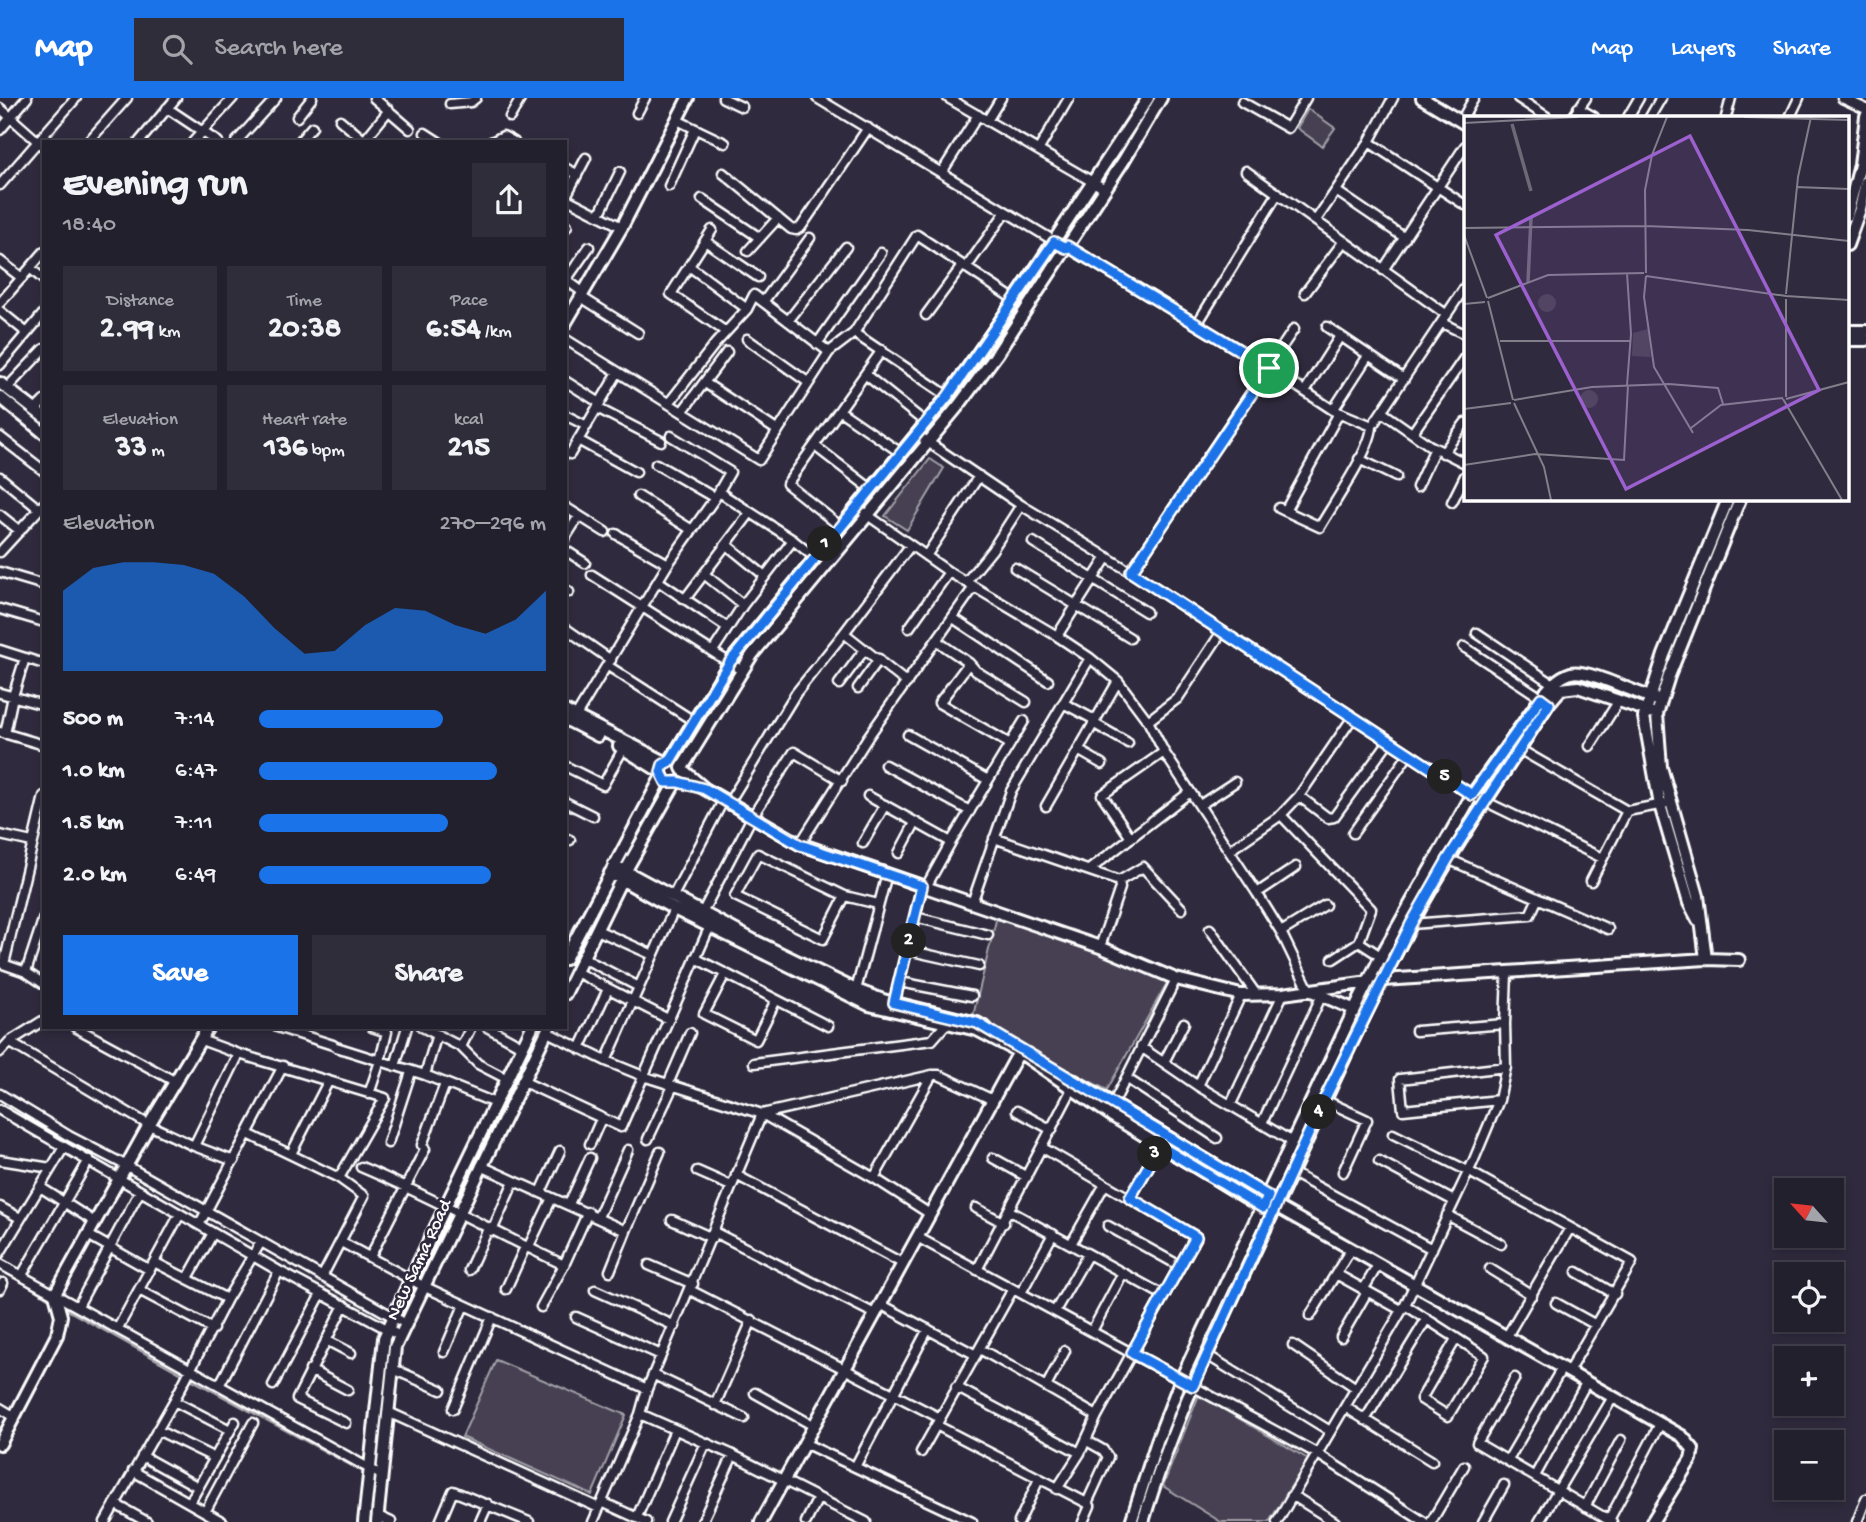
<!DOCTYPE html>
<meta charset="utf-8">
<style>
body{margin:0;font-family:"Gochi Hand",sans-serif;background:#2f2d3a;color:#f1f3f6;height:100vh;display:flex;flex-direction:column;font-size:26px;white-space:nowrap}
*{box-sizing:border-box;margin:0}
p{font-size:23px;color:#a3a3aa}
.icon{flex:none;width:38px;height:38px;fill:none;stroke:currentColor;stroke-width:2;stroke-linecap:round;stroke-linejoin:round}
.map{position:relative;flex:1;overflow:hidden}
.sheet{position:absolute;left:42px;top:42px;width:525px;height:889px;display:flex;flex-direction:column;background:#23202e;border-radius:0px;box-shadow:0 4px 10px #0003,0 0 0 2px #403e4a}
.sheet>*{flex:none}
.needle{width:46px;rotate:297deg}
.tools{position:absolute;left:1774px;top:1080px;display:grid;gap:14px}
.tools a{display:grid;place-items:center;width:70px;height:70px;border-radius:0px;background:#23202e;box-shadow:0 4px 10px #0003,0 0 0 2px #403e4a;font-size:35px}
.pin{position:absolute;display:grid;place-items:center;width:60px;height:60px;color:#fff;margin:-30px;border:4px solid #fff;border-radius:50%;box-shadow:0 2px 7px #0007}
.km{position:absolute;width:35px;height:35px;margin:-18px;border-radius:50%;background:#222;color:#fff;font-size:19px;line-height:35px;text-align:center}
.round{display:grid;place-items:center;flex:none;width:74px;height:74px;border-radius:0px;background:#2f2d3a}
.head{display:flex;align-items:center;justify-content:space-between;height:119px;padding:0 21px}
h1{font-size:38px;font-weight:800;line-height:52px}
.figures{display:grid;grid-template-columns:repeat(3,1fr);gap:10px;height:119px;padding:7px 21px}
.figures div{display:grid;align-content:center;border-radius:0px;background:#2f2d3a;text-align:center}
.figures b{font-size:30px;font-weight:800}
.figures small{font-size:19px;font-weight:400}
.figures p{font-size:19px}
.chart{height:196px;padding:14px 21px}
.chart p{display:flex;justify-content:space-between}
.chart svg{width:100%;height:126px;margin-top:7px;fill:#1a73e8;opacity:.7}
.button{display:flex;gap:14px;margin-top:auto;padding:14px 21px}
.button a{flex:1;height:80px;border-radius:0px;background:#1a73e8;color:#fff;font-size:28px;font-weight:800;line-height:80px;text-align:center}
.button a+a{background:#2f2d3a;color:#f1f3f6}
ul{padding:0 21px;list-style:none;font-size:23px}
li{display:grid;grid-template-columns:112px 84px 1fr;align-items:center;height:52px}
li i{height:18px;border-radius:9px;background:#1a73e8}
header{display:flex;align-items:center;gap:42px;box-sizing:border-box;height:98px;padding:0 35px;background:#1a73e8;color:#fff}
header strong{font-size:33px}
nav{display:flex;gap:38px;margin-inline-start:auto;font-size:24px}
.search{width:490px;height:63px;background:#2f2d3a;display:flex;align-items:center;gap:18px;box-sizing:border-box;padding:0 24px;border-radius:0px;color:#a3a3aa;font-size:26px}
.map>svg:first-child{display:block}
.green{fill:#464152;stroke:#a2a0a8;stroke-width:2}
.lines{fill:none;stroke-linecap:round;stroke-linejoin:round}
.stream{stroke:#a7a6ad;stroke-width:2.5}
.street-casing{stroke:#fff;stroke-width:13}
.secondary-casing{stroke:#fff;stroke-width:16}
.street{stroke:#2f2a3d;stroke-width:8}
.secondary{stroke:#2f2a3d;stroke-width:10}
.route-casing{stroke:#fff;stroke-width:14}
.route{stroke:#1a73e8;stroke-width:9}
.labels{text-anchor:middle;stroke-width:5;stroke-linejoin:round;paint-order:stroke}
.street-label{font-size:19px;fill:#fff;stroke:#2f2a3d}
.inset-river{fill:none;stroke:#6d6a77;stroke-width:3.5}
.inset-road{fill:none;stroke:#827f8b;stroke-width:2}
.view{fill:#9c61cf;fill-opacity:0.15;stroke:#9c61cf;stroke-width:3.5}
.inset-edge{fill:none;stroke:#fff;stroke-width:3.5}
</style>
<header>
<strong>Map</strong>
<div class="search"><svg class="icon" aria-label="search" viewBox="0 0 24 24"><circle cx="10" cy="10" r="6"/><path d="M15 15l6 6"/></svg>Search here</div>
<nav><a>Map</a><a>Layers</a><a>Share</a></nav>
</header>
<div class="map">
<svg width="1866" height="1424" viewBox="0 0 1866 1424">
<rect width="100%" height="100%" fill="#2f2a3d"/>
<filter id="ink" filterUnits="userSpaceOnUse"><feTurbulence type="fractalNoise" baseFrequency=".0143" numOctaves="2"/><feDisplacementMap in="SourceGraphic" scale="14" xChannelSelector="R" yChannelSelector="G"/><feConvolveMatrix kernelMatrix="1 2 1 2 8 2 1 2 1" color-interpolation-filters="sRGB"/></filter>
<g filter="url(#ink)">
<!-- green -->
<path class="green" d="M1308,11l27,19 -13,18 -25,-18z
M930,361l14,9 -37,62 -22,-14z
M997,818l86,30 85,35 -61,109 -71,-36 -63,-38z
M496,1262l130,55 -34,80 -130,-58z
M1199,1297l109,64 -39,63h-48l-58,-36z"/>
<g class="lines">
<!-- stream -->
<path class="stream" d="M2,1171l51,32
M64,1210l120,67
M189,1280l176,95"/>
<!-- street casing -->
<g class="street-casing">
<path id="street" d="M374,0l36,31
M723,0l19,9
M817,0l249,150
M948,0l157,91
M1518,0l29,19
M1842,0l24,11
M1242,4l46,26 18,-30
M450,6l21,-2 5,-4
M0,10l44,39
M167,10l51,34
M1578,10l16,9
M637,15l8,-15
M297,19l15,-19
M510,19l11,-19
M1573,19l13,-19
M1628,19l11,-19
M1650,19l11,-19
M1726,19l5,-19
M1790,19l9,-19
M340,22l26,22
M677,22l48,23
M987,23l14,-23
M1461,23l13,-23
M0,32l27,-32
M425,35l14,9
M88,44l39,-44
M139,44l37,-44
M193,44l40,-44
M236,44l40,-44
M299,44l13,-15
M363,44l26,-32
M491,44l12,-6 11,6
M1369,44l96,63
M1039,51l30,-51
M565,70l12,6
M1246,73l201,144
M942,74l36,-57
M723,75l68,56 5,1 5,-3 67,-99
M0,87l76,-87
M669,88l26,-57
M1336,93l69,47
M565,100l57,29
M565,100l21,-40
M702,101l58,39
M599,117l21,-43
M1316,122l53,-78 24,-44
M565,131l2,-3
M712,132l-41,64 55,38
M705,143l53,36
M1067,148l202,122 64,42 39,16
M748,153l30,-33
M0,163l22,17
M689,168l58,43
M30,170l14,12
M966,170l39,-55
M1383,172l82,-124
M565,181l19,14
M566,182l23,-33
M1305,195l39,-52
M581,199l57,36
M764,203l46,-63
M0,205l44,-51
M0,213l27,22
M926,217l36,-49
M788,223l58,-74
M1442,225l23,11
M1197,226l81,-131
M1327,229l77,52
M854,235l63,-98 98,65
M565,241l194,121 70,-108 25,-19 94,63
M747,241l62,44
M817,246l64,-91
M0,267l44,-52
M866,277l60,48
M565,283l35,22
M705,285l73,48
M7,290l37,-39
M1305,293l35,-55
M669,305l46,-59 32,-35 7,-14 75,57
M597,310l64,33
M35,312l9,-9
M1333,312l35,-54
M840,313l61,42
M682,314l45,-60
M1382,314l47,33 36,18
M565,317l22,11
M1413,334l52,-75
M916,336l105,71 110,67 341,223 130,63
M0,339l44,34
M578,342l58,32
M815,348l56,43
M1443,355l22,-30
M570,356l48,-82
M1359,361l37,18
M656,366l59,34
M0,379l39,32
M1417,389l18,-39
M719,394l74,48 21,17
M638,398l54,34
M1452,404l13,-26
M565,409l40,25
M856,409l93,65 108,64 33,22 28,23 30,40 16,31 93,141 24,39 28,58
M1279,410l41,19c13,-23 51,-77 52,-101l93,-139
M1285,413l54,-98
M0,417l20,16
M840,428l-53,-42 95,-134
M616,436l52,30
M565,440l14,-22
M1033,444l113,70
M727,447l38,31
M565,452l20,13
M0,454l44,-48
M926,458l53,-80
M1015,470l115,70
M0,474l44,13
M1131,474l163,-243
M704,476l39,31
M592,477l149,95
M658,483l70,47
M966,484l26,-32 29,-45
M565,491l4,3
M685,501l65,-86
M0,511l44,13
M953,520l95,63
M565,530l46,32
M909,530l40,-56
M844,535l66,-87
M1477,535l79,53
M1057,538l50,-79
M937,543l32,22 7,8 50,31
M1464,549l79,52
M0,552l44,14
M713,553l30,-46 50,-65
M969,565l-30,40 71,41
M608,568l87,56
M839,586l26,-35
M858,590l21,-29
M0,595l44,12
M1063,605l32,17
M576,618l92,-152 47,-66 15,-26 -59,-36
M1148,623l30,-23 43,-65
M1093,625l35,20
M0,634l44,13
M5,636l8,-38 12,-38
M908,637l80,45
M1590,648l28,-44
M1519,651l108,62
M1078,652l24,14
M885,667l85,46
M565,668l38,19 20,-36
M868,698l83,46
M1299,698l29,22 6,-1 55,-76
M565,704l28,14
M728,706l68,-111 48,-60 63,50
M1200,707l35,-23
M1046,708l72,-125
M1281,717l90,94 -12,33 26,17
M1353,735l56,-79
M0,737l32,7
M565,740l5,2
M994,740l125,43 1,7 -20,59
M1131,740l-29,-43 62,-43
M863,745l22,-38
M800,746l68,-107 106,-150
M1230,752l51,-35 18,-19 54,-79
M899,755l16,-30
M1448,761l160,70
M1089,772l101,-78
M1119,783l24,-14 39,42
M1591,783l36,-70 37,-7
M926,789l25,-45 73,-121
M1257,795l39,-26
M673,798l50,-95
M845,798l-22,43 -88,-43 23,-42 87,42 33,8
M972,805l39,-112 79,-133
M702,815l50,-96 42,-65 48,29
M915,819l73,18
M1411,826l119,-9 8,-17
M1210,831l46,65
M597,832l56,25
M1281,834l44,-27
M907,852l72,16
M583,860l56,29
M695,860l133,68
M1333,861l26,-17
M0,865l26,9 18,12
M4,866l40,-168
M26,874l18,-55
M576,874l92,47
M725,876l-21,40 52,26 20,-40
M900,884l72,14
M856,892l31,-116
M894,905l28,-117
M75,929l101,55
M277,929l56,18
M422,929l39,20 17,17 29,15
M487,929l31,17
M1416,933l89,-7
M547,934l59,29 37,15 119,38 112,64 56,36
M201,942l38,14 146,44 -46,80
M9,944l140,83 45,21 45,-92
M336,949l89,28 70,28
M461,949l10,-20
M1141,949l57,39 105,62
M580,951l28,-60
M0,954l9,-10 35,-22
M606,963l68,-152
M1164,964l20,-39
M754,965l178,-23 14,-16
M395,968l12,-39
M425,977l12,-41
M1126,980l91,60
M522,983l99,46 89,-201
M668,986l22,-51
M1198,988l43,-91
M0,996l69,42 58,30 279,158
M369,996l11,-33 7,-29 -15,-5
M1324,1002l43,20 -24,52
M1499,1002l-96,10 -3,-31 106,-12
M1113,1006l63,-125
M1231,1006l52,-110
M0,1012l279,161 121,65
M1017,1013l35,19
M1262,1025l59,-126
M248,1036l91,44 25,18 -42,81
M1393,1036l75,37 164,91 -64,110
M648,1041l25,-53
M388,1045l23,-71
M590,1046l11,-25
M422,1047l23,-61
M194,1048l40,15
M1043,1050l153,89 -99,179 -17,37 -23,36
M291,1056l37,-72
M993,1060l34,19
M0,1062l51,8
M1379,1063l75,40
M481,1068l145,65 -16,40
M361,1069c69,29 135,66 203,98
M697,1073l34,15
M1292,1075l140,76
M736,1077l166,88
M874,1080l58,-103
M40,1089l55,35
M541,1094l19,-41
M1130,1100l30,-52
M569,1106l21,-46
M0,1109l20,11
M976,1110l28,15
M1010,1113l153,84
M1447,1117l54,29
M598,1119l30,-67
M672,1122l40,18
M199,1127l84,-159
M1108,1128l72,40
M492,1133l22,-50
M626,1133l34,-79
M714,1134l161,82
M88,1137l62,35
M917,1139l399,216 108,69
M341,1144l82,44 224,103
M1071,1146l34,-60
M528,1150l24,-50
M0,1155l64,-106
M370,1159l55,-108
M154,1164l73,37
M0,1166l381,211
M649,1167l44,19
M1490,1171l42,26
M469,1172l19,-41
M977,1172l96,-183
M1577,1174l38,22
M1336,1176l65,36
M22,1177l67,-115
M188,1180l25,-45
M0,1191l3,-6
M506,1191l19,-42
M139,1192l74,39
M595,1192l80,36
M690,1192l250,128
M1363,1192l15,-25
M1021,1195l32,-59
M1556,1205l40,22
M880,1206l96,51
M344,1207l-47,94 49,24
M1405,1207l79,51 -36,60 -27,-17 35,-60
M78,1208l62,-115
M541,1209l23,-42 24,-53
M1055,1213l33,-57
M1310,1218l41,-67
M576,1219l85,38
M118,1230l62,-114
M1092,1233l31,-58
M1507,1238l63,-108
M1341,1239l26,-45
M326,1242l25,13
M1293,1247l63,43
M980,1251l117,67
M444,1254l20,-47
M1207,1257l123,76
M393,1271l48,21
M310,1272l38,20
M654,1277l90,43
M1515,1280l-38,65 135,79
M220,1286l59,-113
M273,1287l48,-91
M956,1289l124,66
M1046,1289l19,-36
M755,1295l59,33
M174,1303l56,29
M715,1307l37,-85
M1345,1309l87,54
M0,1310l15,9
M453,1311l39,-92
M388,1314l211,96
M640,1316l93,41 133,67
M1365,1322l61,-100
M936,1327l151,78 3,3 -7,16
M157,1332l58,28
M1087,1343l16,9 5,7 -21,46
M804,1345l168,79
M921,1354l92,-163
M142,1358l56,31
M1508,1362l54,-92
M855,1369l73,-138
M133,1373l90,51
M1535,1378l51,-93
M1292,1397l43,27
M190,1404l45,-80
M602,1404l44,20
M115,1406l32,18
M1585,1409l36,-67
M205,1414l48,-89
M378,1418l13,6
M637,1419l38,-87
M1609,1422l51,-96
M105,1424l69,-121 53,-102 34,-57
M440,1424l13,-31 76,31
M480,1424l8,-18
M593,1424l47,-108 7,-25 115,-275 170,-39h7l54,25
M670,1424l36,-79
M702,1424l31,-67
M806,1424l12,-24
M1019,1424l20,-43
M1277,1424l128,-217 68,-143 26,-62 7,-33 -1,-43 2,-51
M1431,1424l33,-56
M1483,1424l21,-37
M1539,1424l74,-125
M1857,1424l9,-23"/>
</g>
<!-- secondary casing -->
<g class="secondary-casing">
<path id="secondary" d="M1422,0l43,26
M1847,117l13,-50 6,-49
M1847,147l13,-36 6,-27
M565,226l57,-97 66,-129
M1847,233h19
M1847,242h19
M0,285l44,34
M0,299l44,36
M565,613l102,52
M565,621l33,17
M619,648l42,26
M670,663l60,-99 218,-266 67,-96 133,-202
M682,670l70,-113 207,-250 38,-51 127,-194 37,-62
M683,672l22,19 95,55 300,103 76,32 65,16 42,-1 100,-14 323,-21 33,1
M614,767l139,75 103,50 27,10 94,23 9,5
M610,775l64,36 195,96 108,25 42,22 93,64 151,92
M1698,822l-9,-17 -29,-98 -16,-88 20,-62 64,-156
M565,861l97,-183
M1706,861l-8,-63 -37,-129 -4,-53 12,-38 71,-177
M1309,892l51,22
M565,896l61,-124 49,-87
M1075,983l192,116
M1270,1105l412,233 11,13 -2,10 -39,63
M0,1346l57,-109 4,-19 -6,-22 94,-169 59,-98
M364,1424l20,-184 27,-60 121,-251
M377,1424l18,-175 154,-320
M761,1424l258,-470
M1131,1424l26,-81 24,-62 173,-369 27,-54 91,-161 69,-97c8,-10 17,-21 30,-25 16,-5 70,23 90,28
M1143,1424c36,-122 96,-235 149,-350 39,-83 75,-168 120,-249 41,-75 90,-147 137,-220l12,-14 17,-2 79,27"/>
</g>
<!-- street -->
<use href="#street" class="street"/>
<!-- secondary -->
<use href="#secondary" class="secondary"/>
</g>
</g>
<g class="lines" filter="url(#ink)">
<!-- route casing -->
<g class="route-casing">
<path id="route" d="M1054,144l12,6 1,-2 202,122 -138,204 341,223 69,-97 8,6 -101,155 -37,65 -87,176 -131,286 -61,-33 64,-116 -66,-39 30,-52 103,62 5,-12 -291,-173 -83,-20 28,-117 -122,-41 -95,-56 -27,-7h-12l-5,-10 2,-7 7,-4 60,-99 218,-266z"/>
</g>
<!-- route -->
<use href="#route" class="route"/>
</g>
<g class="labels">
<!-- street labels -->
<g class="street-label">
<text transform="translate(417 1161) rotate(-65)" y="7">New Sama Road</text>
</g>
</g>
<!-- overview -->
<g transform="translate(1464 18)">
<rect width="385" height="385" fill="#2f2a3d"/>
<path d="M74 187a9 9 0 1 1 18 0a9 9 0 1 1-18 0ZM184,213l3,28 -19,-1 1,-23zM116 283a9 9 0 1 1 18 0a9 9 0 1 1-18 0Z" fill="#464152"/>
<path class="inset-river" d="M48,8l19,67M64,166l3,-64"/>
<path class="inset-road" d="M280,1l105,3M0,7l114,-6M332,71l53,2M0,112l181,-2 103,4 101,11M0,119l23,63M182,157l-1,-83 7,-35 15,-38M182,160l-2,21 10,70 39,66M182,160l140,20M322,178l12,-117 13,-60M322,180l63,4M24,182l60,-23 96,-2M322,183v98M24,185l25,99M0,188l21,-2M36,225h131M163,269l4,-51 -4,-61M319,283l59,101M322,283l63,-17M50,284l78,-13 77,-3 49,4 5,16M50,287l30,64 7,33M0,293l47,-6M227,312l30,-23 62,-7M0,349l71,-11 89,6 4,-75"/>
<path class="view" d="M226,20l129,254 -193,99 -130,-254z"/>
<rect width="385" height="385" class="inset-edge"/>
</g>
</svg>
<div class="tools">
<a><svg class="needle" viewBox="-14 -14 28 28"><path d="M0-13l5 13h-10z" fill="#e53935"/><path d="M0 13l5-13h-10z" fill="#a3a3aa"/></svg></a>
<a><svg class="icon" aria-label="locate" viewBox="0 0 24 24"><circle cx="12" cy="12" r="6"/><path d="M12 2v4M12 18v4M2 12h4M18 12h4"/></svg></a>
<a>+</a>
<a>−</a>
</div>
<div class="pin" style="left:1269px;top:270px;background:#1e9e55"><svg class="icon" aria-label="arrive" viewBox="0 0 24 24"><path d="M6 21V4h12l-3 4 3 4H6"/></svg></div>
<b class="km" style="left:825px;top:446px">1</b>
<b class="km" style="left:909px;top:843px">2</b>
<b class="km" style="left:1155px;top:1056px">3</b>
<b class="km" style="left:1319px;top:1014px">4</b>
<b class="km" style="left:1445px;top:679px">5</b>
<section class="sheet">
<div class="head"><div><h1>Evening run</h1><p>18:40</p></div><a class="round"><svg class="icon" aria-label="share" viewBox="0 0 24 24"><path d="M12 15V3M7 8l5-5 5 5M5 13v7h14v-7"/></svg></a></div>
<div class="figures">
<div><p>Distance</p><b>2.99<small> km</small></b></div>
<div><p>Time</p><b>20:38</b></div>
<div><p>Pace</p><b>6:54<small> /km</small></b></div>
</div>
<div class="figures">
<div><p>Elevation</p><b>33<small> m</small></b></div>
<div><p>Heart rate</p><b>136<small> bpm</small></b></div>
<div><p>kcal</p><b>215</b></div>
</div>
<div class="chart"><p><span>Elevation</span>270–296 m</p>
<svg viewBox="0 0 160 44" preserveAspectRatio="none"><path d="M0 44V16L10 8L20 6L30 6L40 7L50 10L60 18L70 29L80 38L90 37L100 28L110 22L120 23L130 28L140 31L150 26L160 16V44z"/></svg>
</div>
<ul>
<li><b>500 m</b>7:14<i style="width:64%"></i></li>
<li><b>1.0 km</b>6:47<i style="width:83%"></i></li>
<li><b>1.5 km</b>7:11<i style="width:66%"></i></li>
<li><b>2.0 km</b>6:49<i style="width:81%"></i></li>
</ul>
<div class="button"><a>Save</a><a>Share</a></div>
</section>
</div>
